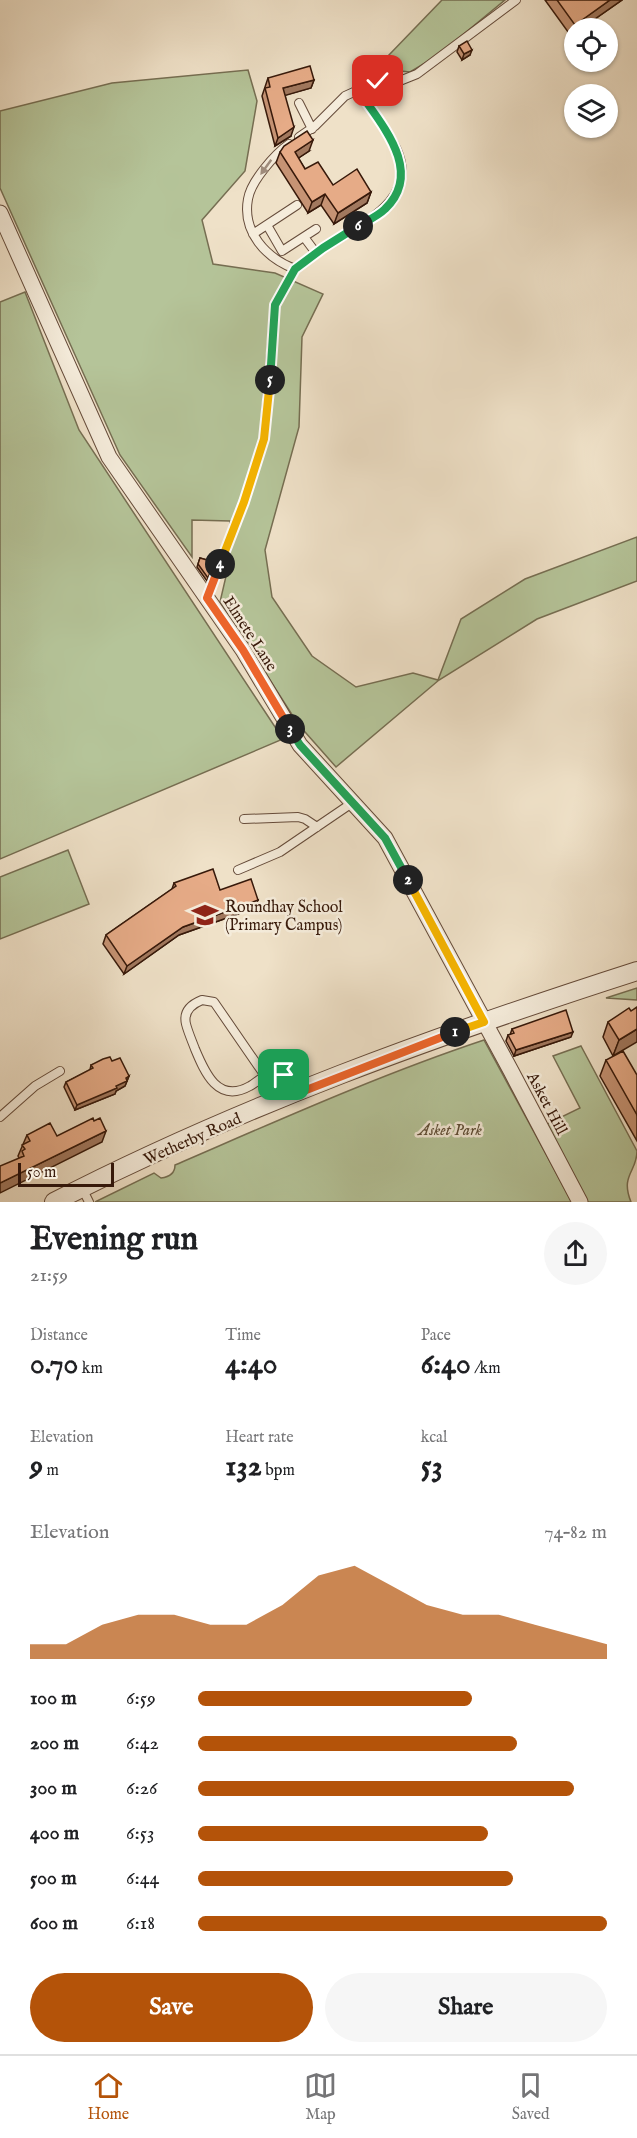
<!DOCTYPE html>
<meta charset="utf-8">
<style>
body{margin:0;font-family:"IM FELL English",serif;background:#f6f6f6;color:#202124;height:100vh;display:flex;flex-direction:column;font-size:22px;white-space:nowrap}
*{box-sizing:border-box;margin:0}
p{font-size:20px;color:#757577}
.icon{flex:none;width:33px;height:33px;fill:none;stroke:currentColor;stroke-width:2;stroke-linecap:round;stroke-linejoin:round}
.map{position:relative;height:1202px;overflow:hidden}
.panel{display:flex;flex-direction:column;background:#fff;flex:1}
.panel>*{flex:none}
.controls{position:absolute;left:564px;top:18px;display:grid;gap:12px}
.controls a{display:grid;place-items:center;width:54px;height:54px;border-radius:50%;background:#fff;box-shadow:0 2px 4px #0004;font-size:30px}
.scale{position:absolute;left:18px;bottom:15px;width:96px;box-sizing:border-box;padding-left:6px;border:3px solid #37190a;border-top:0;font-size:16px;line-height:21px;white-space:nowrap;color:#37190a;-webkit-text-stroke:4px #f5ecdb;paint-order:stroke}
.pin{position:absolute;display:grid;place-items:center;width:51px;height:51px;color:#fff;margin:-26px;border-radius:12px;box-shadow:0 3px 9px #0006}
.km{position:absolute;width:30px;height:30px;margin:-15px;border-radius:50%;background:#222;color:#fff;font-size:16px;line-height:30px;text-align:center}
.round{display:grid;place-items:center;flex:none;width:63px;height:63px;border-radius:32px;background:#f6f6f6}
.overview{display:flex;align-items:center;justify-content:space-between;height:102px;padding:0 30px}
h1{font-size:33px;font-weight:700;line-height:45px}
.stats{display:grid;grid-template-columns:repeat(3,1fr);gap:9px;height:102px;padding:6px 30px}
.stats div{display:grid;align-content:center}
.stats b{font-size:30px;font-weight:700}
.stats small{font-size:16px;font-weight:400}
.stats p{font-size:16px}
.chart{height:168px;padding:12px 30px}
.chart p{display:flex;justify-content:space-between}
.chart svg{width:100%;height:108px;margin-top:6px;fill:#b45309;opacity:.7}
.action{display:flex;gap:12px;margin-top:auto;padding:12px 30px}
.action a{flex:1;height:69px;border-radius:36px;background:#b45309;color:#fff;font-size:24px;font-weight:700;line-height:69px;text-align:center}
.action a+a{background:#f6f6f6;color:#202124}
ul{padding:0 30px;list-style:none;font-size:20px}
li{display:grid;grid-template-columns:96px 72px 1fr;align-items:center;height:45px}
li i{height:15px;border-radius:8px;background:#b45309}
.menu{display:flex;justify-content:space-around;align-items:center;height:84px;border-top:2px solid #e0e0e0;background:#fff;font-size:16px;color:#757577}
.menu a{display:grid;justify-items:center;gap:3px}
.menu .on{color:#b45309}
.map>svg:first-child{display:block}
.green{fill:#b5c499;stroke:#766e52;stroke-width:1.5}
.lines{fill:none;stroke-linecap:round;stroke-linejoin:round}
.service-casing{stroke:#654b3a;stroke-width:10}
.minor-casing{stroke:#654b3a;stroke-width:17}
.tertiary-casing{stroke:#654b3a;stroke-width:20}
.service{stroke:#f5ecdb;stroke-width:8}
.minor{stroke:#f5ecdb;stroke-width:15}
.tertiary{stroke:#f5ecdb;stroke-width:18}
.wall{fill:#c69374;stroke:#37190a;stroke-width:1.5}
.shaded-wall{fill:#a1785e;stroke:#37190a;stroke-width:1.5}
.building{fill:#e6ab87;stroke:#37190a;stroke-width:1.5}
.oneway{fill:#a08d7d}
.split-1-casing{stroke:#fff;stroke-width:12}
.split-2-casing{stroke:#fff;stroke-width:12}
.split-3-casing{stroke:#fff;stroke-width:12}
.split-4-casing{stroke:#fff;stroke-width:12}
.split-5-casing{stroke:#fff;stroke-width:12}
.split-6-casing{stroke:#fff;stroke-width:12}
.split-7-casing{stroke:#fff;stroke-width:12}
.split-1{stroke:#f0652b;stroke-width:8}
.split-2{stroke:#f5b400;stroke-width:8}
.split-3{stroke:#22a559;stroke-width:8}
.split-4{stroke:#f0652b;stroke-width:8}
.split-5{stroke:#f5b400;stroke-width:8}
.split-6{stroke:#22a559;stroke-width:8}
.split-7{stroke:#22a559;stroke-width:8}
.labels{text-anchor:middle;stroke-width:5;stroke-linejoin:round;paint-order:stroke}
.street-label{font-size:16px;fill:#37190a;stroke:#f5ecdb}
.poi-label{font-size:16px;fill:#37190a;stroke:#f5ecdb;text-anchor:start}
.park-label{font-size:16px;font-style:italic;fill:#5d4c35;stroke:#f5ecdb}
</style>
<div class="map">
<svg width="637" height="1202" viewBox="0 0 637 1202">
<rect width="100%" height="100%" fill="#efe1c8"/>
<filter id="stains"><feTurbulence type="fractalNoise" baseFrequency=".00333" numOctaves="4"/><feColorMatrix values="0 0 0 0 .2 0 0 0 0 .09 0 0 0 0 .02 0 0 0 .5 -.17"/></filter>
<radialGradient id="worn" r=".72"><stop offset=".6" stop-color="#630" stop-opacity="0"/><stop offset="1" stop-color="#630" stop-opacity=".3"/></radialGradient>
<!-- green -->
<path class="green" d="M442,0h63l-68,56 -27,16 -20,-2 -2,-14z
M248,70l9,31 -12,70 -43,49 11,44 62,9 48,21 -21,43 -3,90 -34,123 7,47 40,59 44,31 57,-14 25,7 23,-61 64,-40 112,-42v44l-100,38 -98,61 -103,87 -38,-43 -78,-122 10,-43v-38l-38,-1v37l-72,-102 -120,-267v-77l112,-28z
M25,292l54,138 204,309 -283,120v-557z
M68,850l21,54 -89,35v-62z
M637,988v12l-31,-2z
M484,1040l88,162h-477l59,-29 7,5c8,-1 14,-5 14,-13 102,-44 204,-90 309,-125z
M581,1046l56,105c0,21 -17,24 -6,51h-44l-40,-78 33,-16 -27,-52z"/>
<g class="lines">
<!-- service casing -->
<g class="service-casing">
<path id="service" d="M299,103l13,26
M299,137l16,-11 30,-30 33,-15 19,1 20,-8 99,-74
M289,144c-14,10 -38,37 -41,55 -6,33 18,59 47,70 11,-8 21,-17 33,-24 35,-22 92,-46 68,-97 -10,-20 -26,-39 -38,-58
M267,225l15,26 34,-22
M253,234l44,-29
M304,237l12,16
M207,596l37,-94 20,-63 11,-134 20,-36
M244,819l54,-2 7,2 12,8
M238,870l42,-18 72,-49
M265,1076l-51,-74 -12,-2c-10,4 -19,11 -16,24 2,8 6,17 9,25 10,24 23,55 55,37 8,-4 18,-16 28,-14 9,2 13,13 17,20
M0,1117l35,-31 25,-15
M82,1188l7,14"/>
</g>
<!-- minor casing -->
<g class="minor-casing">
<path id="minor" d="M0,213l109,244 134,193 57,95 85,93 126,233 69,131"/>
</g>
<!-- tertiary casing -->
<g class="tertiary-casing">
<path id="tertiary" d="M54,1202c186,-96 384,-167 583,-231"/>
</g>
<!-- service -->
<use href="#service" class="service"/>
<!-- minor -->
<use href="#minor" class="minor"/>
<!-- tertiary -->
<use href="#tertiary" class="tertiary"/>
</g>
<!-- wall -->
<path class="wall" d="M545,0h77l-40,28h-8v6l-3,2z
M459,46l11,9 -8,5 -5,-8z
M268,78l46,2 -3,8 -26,7 6,41 -16,10 -13,-50z
M309,151l-11,7 7,11 28,16 38,7 -4,11 -33,21 -13,-19 -13,8 -32,-50 4,-11z
M200,558l14,4 -7,19 -10,-14z
M174,883l46,7 38,10 -3,8 -76,27 -55,39 -21,-30 3,-9 66,-46z
M631,1011l-18,45 -10,-19 5,-15z
M512,1029l59,8 -57,19 -8,-15 2,-6h2z
M606,1060l31,15v66l-37,-65z
M112,1061l17,15 -4,10 -9,5 -1,3 -40,16 -11,-23 2,-5 24,-12 1,-5z
M27,1135l30,1 45,6 -83,16 -1,-2z"/>
<!-- shaded-wall -->
<path class="shaded-wall" d="M610,0h12l-40,28h-8v6l-3,2 4,-11z
M472,50l-2,5 -8,5 2,-6z
M314,80l-3,8 -31,9 3,-9z
M294,127l-3,9 -16,10 3,-8z
M313,140l-4,11 -18,12 4,-11z
M371,192l-4,11 -33,21 4,-11z
M325,194l-4,11 -13,8 4,-11z
M258,900l-3,8 -76,27 -55,39 3,-8 56,-39z
M637,1029v13l-24,14 6,-16z
M573,1032l-2,5 -57,19 2,-6z
M129,1076l-4,10 -9,5 -1,3 -40,16 2,-5 39,-19z
M106,1131l-4,11 -102,51v-10z"/>
<!-- building -->
<path class="building" d="M557,0h53l-35,25z
M467,41l5,9 -8,4 -5,-8z
M310,66l4,14 -31,8 11,39 -16,11 -13,-50 5,-1 -2,-9z
M307,131l6,9 -18,12 10,17 13,-7 15,23 24,-16 14,23 -33,21 -13,-19 -13,8 -32,-50 4,-6z
M200,558l14,4 -6,16 -10,-14z
M213,869l7,21 31,-11 7,21 -75,27 -56,39 -21,-31 70,-49 -2,-3z
M637,1007v22l-18,11 -11,-18 21,-14 2,3z
M566,1010l7,22 -57,18 -8,-15 6,-2 -2,-4z
M623,1051l14,24v40l-31,-55z
M110,1057l2,4 8,-3 9,18 -3,2 1,3 -11,5 1,2 -40,17 -11,-23 27,-14 -2,-3 12,-6z
M93,1118l1,3 6,-3 6,13 -106,52v-17l24,-10 -2,-5 3,-2 -3,-4 8,-4 -3,-6 23,-12 7,13z"/>
<!-- one-way arrows -->
<defs><path id="oneway-solid" d="M-6-.8H1V-3.2L6.5 0L1 3.2V.8H-6Z" transform="scale(1.5)"/></defs>
<use class="oneway" href="#oneway-solid" transform="translate(266 167) rotate(126)"/>
<g class="lines">
<!-- split-1 casing -->
<g class="split-1-casing">
<path id="split-1" d="M284,1075l12,19 159,-62"/>
</g>
<!-- split-2 casing -->
<g class="split-2-casing">
<path id="split-2" d="M408,880l76,142 -29,10"/>
</g>
<!-- split-3 casing -->
<g class="split-3-casing">
<path id="split-3" d="M290,729l10,16 85,93 23,42"/>
</g>
<!-- split-4 casing -->
<g class="split-4-casing">
<path id="split-4" d="M220,564l-13,34 36,52 47,79"/>
</g>
<!-- split-5 casing -->
<g class="split-5-casing">
<path id="split-5" d="M220,564l24,-62 20,-63 6,-59"/>
</g>
<!-- split-6 casing -->
<g class="split-6-casing">
<path id="split-6" d="M270,380l5,-75 20,-36 28,-21 35,-22"/>
</g>
<!-- split-7 casing -->
<g class="split-7-casing">
<path id="split-7" d="M358,226c9,-5 20,-10 27,-17 40,-38 -5,-86 -27,-119l20,-9"/>
</g>
<!-- split-1 -->
<use href="#split-1" class="split-1"/>
<!-- split-2 -->
<use href="#split-2" class="split-2"/>
<!-- split-3 -->
<use href="#split-3" class="split-3"/>
<!-- split-4 -->
<use href="#split-4" class="split-4"/>
<!-- split-5 -->
<use href="#split-5" class="split-5"/>
<!-- split-6 -->
<use href="#split-6" class="split-6"/>
<!-- split-7 -->
<use href="#split-7" class="split-7"/>
</g>
<!-- icons -->
<defs>
<g id="school-bare" transform="scale(2.07)"><path d="M0-5L7-2L0 1L-7-2ZM-4 1L0 2.5L4 1V4Q0 6-4 4Z" fill="#8f2418" stroke="#f5ecdb" stroke-width="2.5" paint-order="stroke"/></g>
</defs>
<g fill-rule="evenodd">
<use href="#school-bare" x="205" y="915"/>
</g>
<g class="labels">
<!-- street labels -->
<g class="street-label">
<text transform="translate(251 633) rotate(57)" y="6">Elmete Lane</text>
<text transform="translate(548 1103) rotate(62)" y="6">Asket Hill</text>
<text transform="translate(192 1138) rotate(-24)" y="6">Wetherby Road</text>
</g>
<!-- poi labels -->
<g class="poi-label">
<text x="225" y="912">Roundhay School<tspan x="225" dy="18">(Primary Campus)</tspan></text>
</g>
<!-- park labels -->
<g class="park-label">
<text x="450" y="1135">Asket Park</text>
</g>
</g>
<rect width="100%" height="100%" filter="url(#stains)"/>
<rect width="100%" height="100%" fill="url(#worn)"/>
</svg>
<div class="controls">
<a><svg class="icon" aria-label="locate" viewBox="0 0 24 24"><circle cx="12" cy="12" r="6"/><path d="M12 2v4M12 18v4M2 12h4M18 12h4"/></svg></a>
<a><svg class="icon" aria-label="layers" viewBox="0 0 24 24"><path d="M12 4l9 5-9 5-9-5zM3 14l9 5 9-5"/></svg></a>
</div>
<div class="scale">50 m</div>
<div class="pin" style="left:284px;top:1075px;background:#1e9e55"><svg class="icon" aria-label="arrive" viewBox="0 0 24 24"><path d="M6 21V4h12l-3 4 3 4H6"/></svg></div>
<div class="pin" style="left:378px;top:81px;background:#d93025"><svg class="icon" aria-label="check" viewBox="0 0 24 24"><path d="M5 12l5 5 9-10"/></svg></div>
<b class="km" style="left:455px;top:1032px">1</b>
<b class="km" style="left:408px;top:880px">2</b>
<b class="km" style="left:290px;top:729px">3</b>
<b class="km" style="left:220px;top:564px">4</b>
<b class="km" style="left:270px;top:380px">5</b>
<b class="km" style="left:358px;top:226px">6</b>
</div>
<section class="panel">
<div class="overview"><div><h1>Evening run</h1><p>21:59</p></div><a class="round"><svg class="icon" aria-label="share" viewBox="0 0 24 24"><path d="M12 15V3M7 8l5-5 5 5M5 13v7h14v-7"/></svg></a></div>
<div class="stats">
<div><p>Distance</p><b>0.70<small> km</small></b></div>
<div><p>Time</p><b>4:40</b></div>
<div><p>Pace</p><b>6:40<small> /km</small></b></div>
</div>
<div class="stats">
<div><p>Elevation</p><b>9<small> m</small></b></div>
<div><p>Heart rate</p><b>132<small> bpm</small></b></div>
<div><p>kcal</p><b>53</b></div>
</div>
<div class="chart"><p><span>Elevation</span>74–82 m</p>
<svg viewBox="0 0 160 44" preserveAspectRatio="none"><path d="M0 44V38L10 38L20 30L30 26L40 26L50 30L60 30L70 22L80 10L90 6L100 14L110 22L120 26L130 26L140 30L150 34L160 38V44z"/></svg>
</div>
<ul>
<li><b>100 m</b>6:59<i style="width:67%"></i></li>
<li><b>200 m</b>6:42<i style="width:78%"></i></li>
<li><b>300 m</b>6:26<i style="width:92%"></i></li>
<li><b>400 m</b>6:53<i style="width:71%"></i></li>
<li><b>500 m</b>6:44<i style="width:77%"></i></li>
<li><b>600 m</b>6:18<i style="width:100%"></i></li>
</ul>
<div class="action"><a>Save</a><a>Share</a></div>
</section>
<nav class="menu">
<a class="on"><svg class="icon" aria-label="home" viewBox="0 0 24 24"><path d="M3 11l9-7 9 7M6 9v11h12V9"/></svg>Home</a>
<a><svg class="icon" aria-label="map" viewBox="0 0 24 24"><path d="M3 6l6-2 6 2 6-2v14l-6 2-6-2-6 2zM9 4v14M15 6v14"/></svg>Map</a>
<a><svg class="icon" aria-label="saved" viewBox="0 0 24 24"><path d="M7 4h10v16l-5-4-5 4z"/></svg>Saved</a>
</nav>
